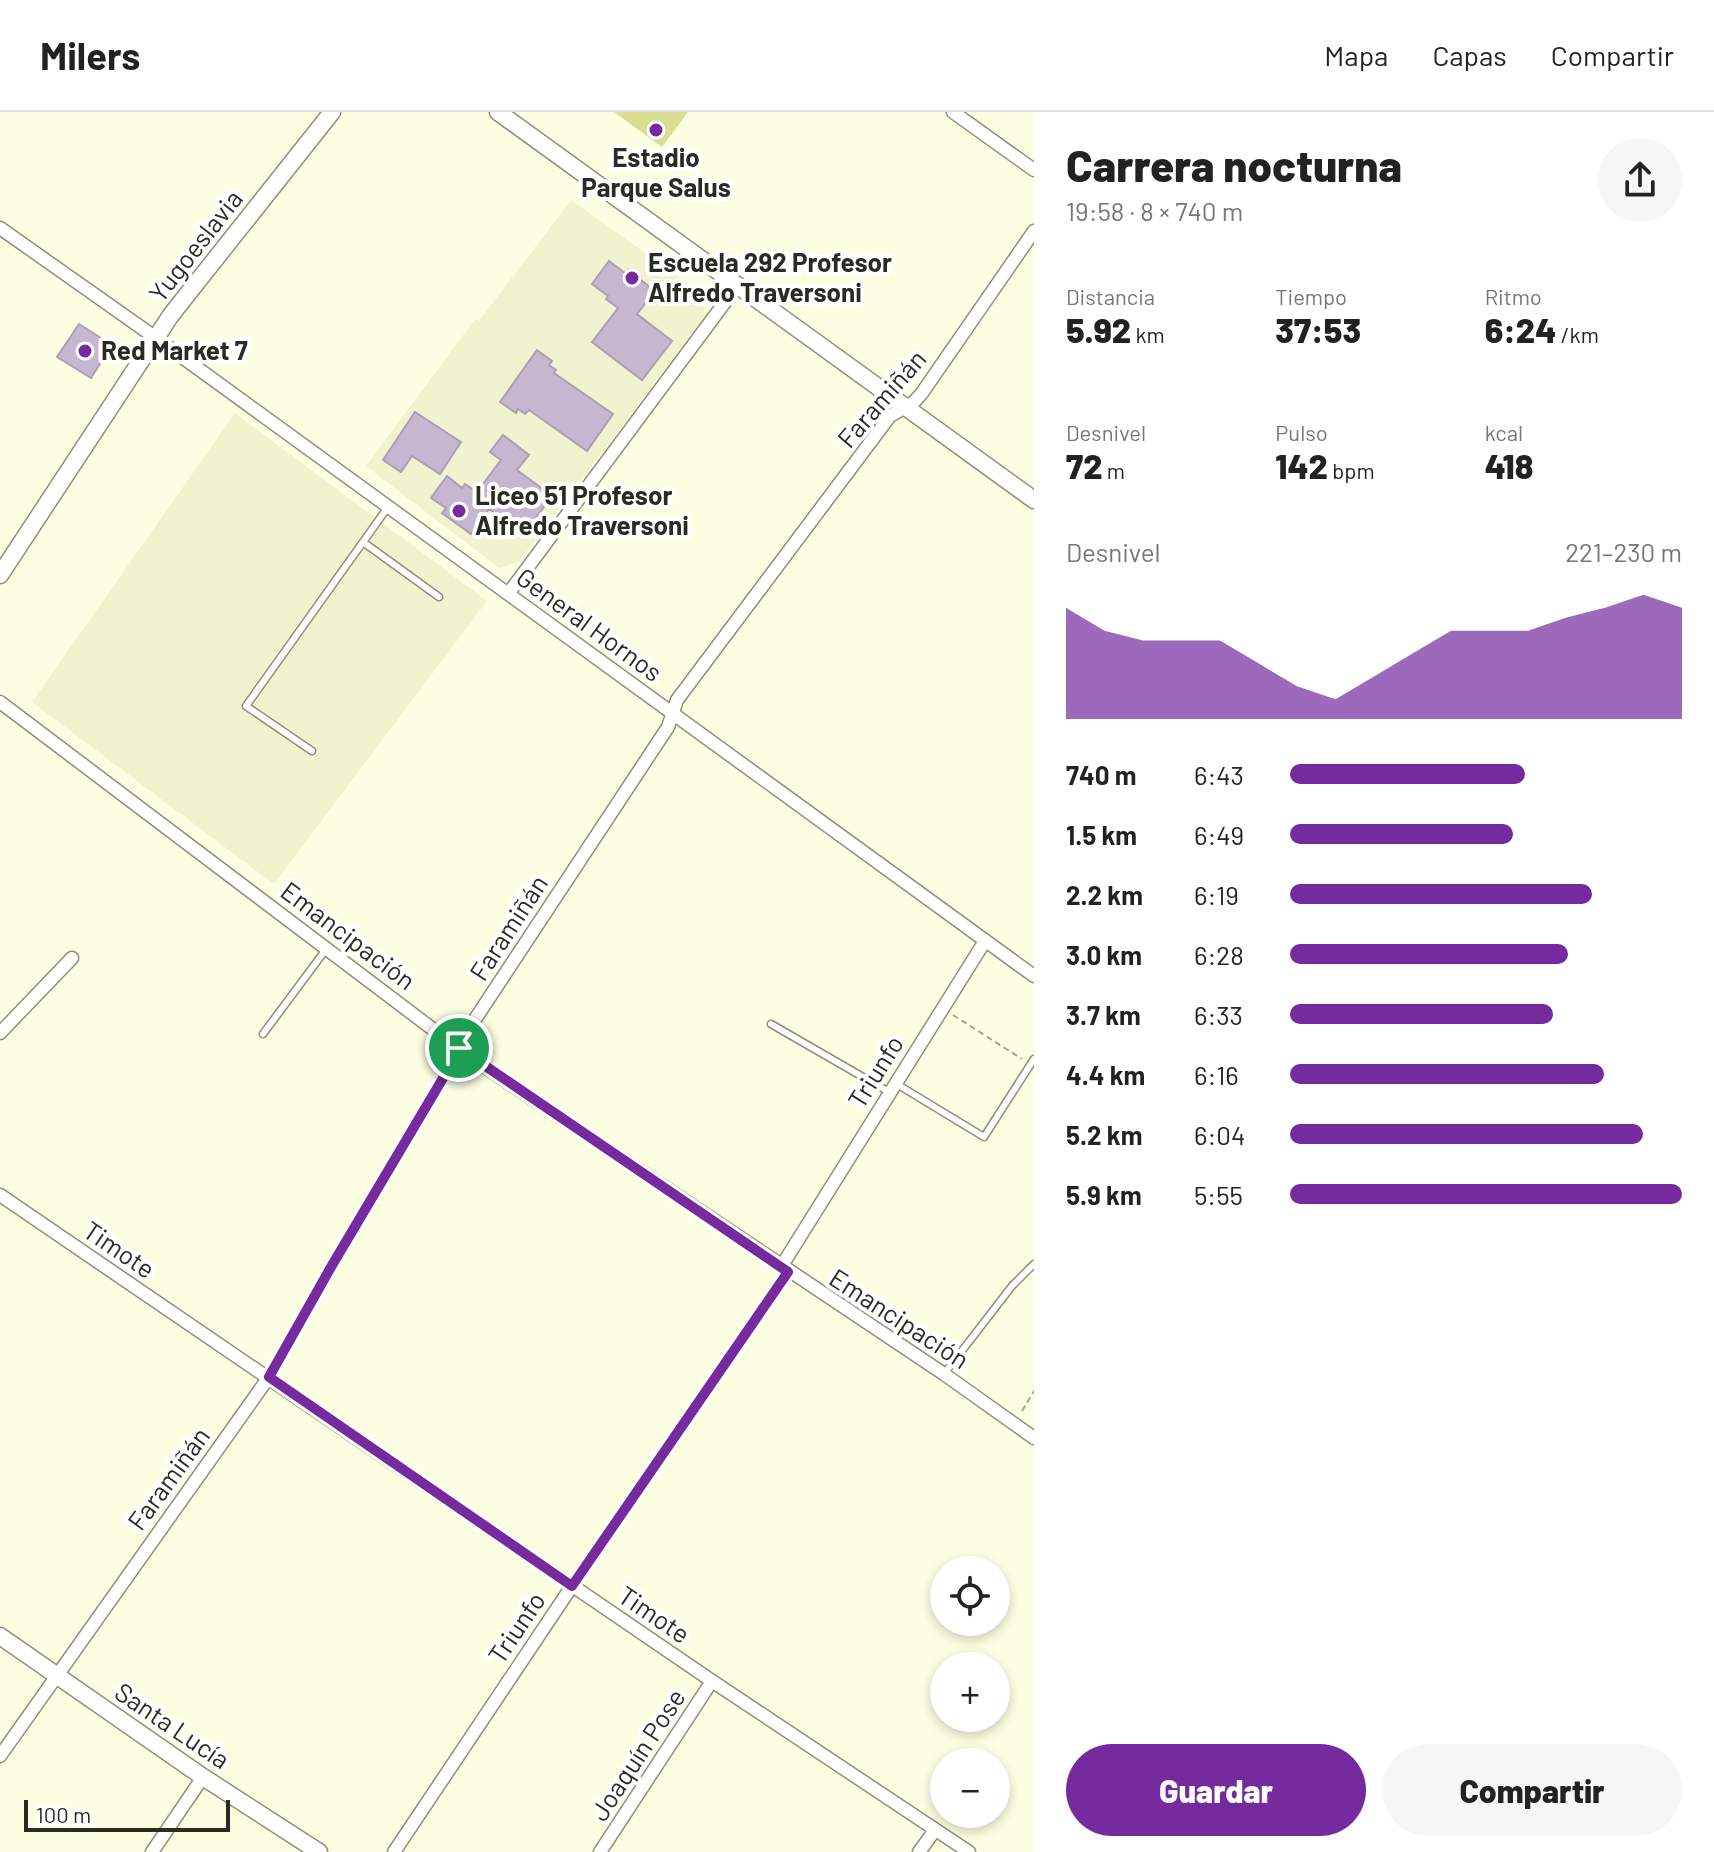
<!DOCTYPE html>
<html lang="es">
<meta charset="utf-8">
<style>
body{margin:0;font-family:Barlow,sans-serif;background:#f6f6f6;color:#222;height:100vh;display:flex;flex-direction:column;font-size:30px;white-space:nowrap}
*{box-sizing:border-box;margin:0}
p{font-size:26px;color:#767676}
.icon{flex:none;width:44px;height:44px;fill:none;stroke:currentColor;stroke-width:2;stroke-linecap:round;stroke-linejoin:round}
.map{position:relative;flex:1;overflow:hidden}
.sheet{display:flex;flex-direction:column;background:#fff;width:680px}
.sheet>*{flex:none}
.fabs{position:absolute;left:930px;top:1444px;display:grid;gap:16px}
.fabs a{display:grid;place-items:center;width:80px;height:80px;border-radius:50%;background:#fff;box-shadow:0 4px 12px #0003;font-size:40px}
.scale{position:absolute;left:24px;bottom:20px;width:206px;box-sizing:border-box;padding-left:8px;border:4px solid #2b2c21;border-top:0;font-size:22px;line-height:28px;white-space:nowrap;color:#2b2c21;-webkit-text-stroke:6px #fff;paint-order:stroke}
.pin{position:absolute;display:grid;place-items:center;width:68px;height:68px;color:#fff;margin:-34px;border:4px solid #fff;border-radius:50%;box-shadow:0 2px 8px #0007}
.round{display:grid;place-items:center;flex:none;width:84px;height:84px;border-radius:42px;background:#f6f6f6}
.headline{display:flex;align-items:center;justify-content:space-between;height:136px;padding:0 32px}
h1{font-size:44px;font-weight:800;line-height:60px}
.figures{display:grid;grid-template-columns:repeat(3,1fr);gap:12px;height:136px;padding:8px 32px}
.figures div{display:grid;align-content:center}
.figures b{font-size:34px;font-weight:800}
.figures small{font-size:22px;font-weight:400}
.figures p{font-size:22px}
.chart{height:224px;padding:16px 32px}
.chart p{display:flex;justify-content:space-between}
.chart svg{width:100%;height:144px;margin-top:8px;fill:#752b9e;opacity:.7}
.action{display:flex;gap:16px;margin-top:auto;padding:16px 32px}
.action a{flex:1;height:92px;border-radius:48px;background:#752b9e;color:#fff;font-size:32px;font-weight:800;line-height:92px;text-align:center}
.action a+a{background:#f6f6f6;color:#222}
ul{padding:0 32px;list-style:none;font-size:26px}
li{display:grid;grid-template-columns:128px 96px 1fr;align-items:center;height:60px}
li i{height:20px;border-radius:10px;background:#752b9e}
header{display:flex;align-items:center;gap:48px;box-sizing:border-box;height:112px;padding:0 40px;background:#fff;border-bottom:2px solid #e0e0e0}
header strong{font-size:38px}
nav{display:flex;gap:44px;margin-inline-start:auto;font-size:28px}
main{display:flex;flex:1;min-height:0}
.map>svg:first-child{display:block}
.built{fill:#f1f3cf}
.green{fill:#dadd92}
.building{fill:#c5b7cf;stroke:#ab9eb5;stroke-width:2}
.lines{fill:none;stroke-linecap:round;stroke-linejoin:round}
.service-casing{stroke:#8f9076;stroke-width:9}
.minor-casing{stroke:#8f9076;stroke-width:15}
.tertiary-casing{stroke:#8f9076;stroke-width:19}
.path{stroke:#a3a48f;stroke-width:2;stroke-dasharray:6 4;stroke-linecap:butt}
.service{stroke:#fff;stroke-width:6}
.minor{stroke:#fff;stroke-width:12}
.tertiary{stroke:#fff;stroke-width:16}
.route-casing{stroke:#fff;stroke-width:16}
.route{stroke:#752b9e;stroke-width:10}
.poi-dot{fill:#752b9e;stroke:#fff;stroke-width:3}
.labels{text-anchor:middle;stroke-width:8;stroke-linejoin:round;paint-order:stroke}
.poi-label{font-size:26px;font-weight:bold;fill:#2b2c21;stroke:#fff;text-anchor:start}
.street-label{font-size:26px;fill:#2b2c21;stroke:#fff}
</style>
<header>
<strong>Milers</strong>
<nav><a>Mapa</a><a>Capas</a><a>Compartir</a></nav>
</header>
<main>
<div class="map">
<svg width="1034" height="1740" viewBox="0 0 1034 1740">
<rect width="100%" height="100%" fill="#fcfee1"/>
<!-- built -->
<path class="built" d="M571,88l130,93 4,23 -186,246 -20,6 -133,-102 109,-147 4,2z
M235,301l252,188 -213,283 -242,-182z"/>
<!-- green -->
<path class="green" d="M614,0h74l-26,35z"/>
<!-- building -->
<path class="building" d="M609,149l16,12 3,-3 27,21 -18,23 35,27 -30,39 -50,-38 26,-34 -12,-9 2,-3 -16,-12z
M79,212l33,21 -21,33 -34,-21z
M537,238l15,11 -3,4 7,5 -2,3 59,41 -26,37 -58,-41 -4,4 -7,-5 -2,4 -16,-11z
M415,300l46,30 -21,32 -28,-18 -11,16 -18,-12z
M503,323l26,20 -12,15 35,26 -29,39 -34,-26 -18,25 -29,-21 4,-5 -15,-10 16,-22 15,12 3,-4 12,8 24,-32 -11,-8z"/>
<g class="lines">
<!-- service casing -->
<g class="service-casing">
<path id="service" d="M363,430l76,55
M312,639l-66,-45 142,-199
M771,912l118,68
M263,922l64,-86
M895,971l89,54 50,-78
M944,1262l68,-88 22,-22"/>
</g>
<!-- minor casing -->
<g class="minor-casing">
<path id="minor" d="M953,0l81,58
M0,116l156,110 878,638
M508,482l229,-308
M0,590l467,353 477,319 90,64
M0,921l72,-75
M0,1083l712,486 257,171
M781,1155l204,-326
M0,1644l269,-379 62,-110 118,-199 13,-29 206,-312 9,-27 213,-284 24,-14 8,-9 112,-162
M152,1740l51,-75
M394,1740l178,-266 216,-314
M600,1740l112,-171
M919,1740l16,-22"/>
</g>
<!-- tertiary casing -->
<g class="tertiary-casing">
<path id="tertiary" d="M498,0l536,388
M0,463l171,-260 161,-203
M0,1524l203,141 116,75"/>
</g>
<!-- path -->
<path class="path" d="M953,903l69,44
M1022,1299l12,-20"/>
<!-- service -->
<use href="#service" class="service"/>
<!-- minor -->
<use href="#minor" class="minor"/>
<!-- tertiary -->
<use href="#tertiary" class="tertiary"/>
</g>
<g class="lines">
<!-- route casing -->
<g class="route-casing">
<path id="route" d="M459,936l329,224 -216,314 -303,-209 62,-110 118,-199z"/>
</g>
<!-- route -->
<use href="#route" class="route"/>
</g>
<!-- markers -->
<g class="poi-dot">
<circle cx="656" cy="18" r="8"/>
<circle cx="632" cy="166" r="8"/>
<circle cx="85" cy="239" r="8"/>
<circle cx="459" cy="399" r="8"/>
</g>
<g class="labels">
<!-- poi labels -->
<g class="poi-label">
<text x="656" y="55" text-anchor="middle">Estadio<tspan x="656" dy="30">Parque Salus</tspan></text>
<text x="648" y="160">Escuela 292 Profesor<tspan x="648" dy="30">Alfredo Traversoni</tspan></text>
<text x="101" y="248">Red Market 7</text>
<text x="475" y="393">Liceo 51 Profesor<tspan x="475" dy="30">Alfredo Traversoni</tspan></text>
</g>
<!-- street labels -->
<g class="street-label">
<text transform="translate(196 134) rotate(-52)" y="9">Yugoeslavia</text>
<text transform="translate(882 287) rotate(-49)" y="9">Faramiñán</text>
<text transform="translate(589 513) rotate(36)" y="9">General Hornos</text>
<text transform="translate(509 816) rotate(-57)" y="9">Faramiñán</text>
<text transform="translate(348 824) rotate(37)" y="9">Emancipación</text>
<text transform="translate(876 960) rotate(-58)" y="9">Triunfo</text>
<text transform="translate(119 1138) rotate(34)" y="9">Timote</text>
<text transform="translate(899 1207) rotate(33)" y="9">Emancipación</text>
<text transform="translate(169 1367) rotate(-54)" y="9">Faramiñán</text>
<text transform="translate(654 1503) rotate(34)" y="9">Timote</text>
<text transform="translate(517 1516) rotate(-56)" y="9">Triunfo</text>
<text transform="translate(172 1614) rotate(34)" y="9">Santa Lucía</text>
<text transform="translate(638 1643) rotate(-57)" y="9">Joaquín Pose</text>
</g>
</g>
</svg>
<div class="fabs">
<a><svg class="icon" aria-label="locate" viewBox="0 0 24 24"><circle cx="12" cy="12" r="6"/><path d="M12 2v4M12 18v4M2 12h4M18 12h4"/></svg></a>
<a>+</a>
<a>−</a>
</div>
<div class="scale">100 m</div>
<div class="pin" style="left:459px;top:936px;background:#1e9e55"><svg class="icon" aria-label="arrive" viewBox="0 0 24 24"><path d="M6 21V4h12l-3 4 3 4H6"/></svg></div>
</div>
<section class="sheet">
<div class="headline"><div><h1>Carrera nocturna</h1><p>19:58 · 8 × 740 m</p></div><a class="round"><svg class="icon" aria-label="share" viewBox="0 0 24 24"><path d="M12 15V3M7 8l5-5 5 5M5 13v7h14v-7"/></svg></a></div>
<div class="figures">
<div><p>Distancia</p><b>5.92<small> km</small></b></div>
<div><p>Tiempo</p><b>37:53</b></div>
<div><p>Ritmo</p><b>6:24<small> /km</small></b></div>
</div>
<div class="figures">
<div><p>Desnivel</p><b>72<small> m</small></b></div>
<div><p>Pulso</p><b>142<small> bpm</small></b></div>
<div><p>kcal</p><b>418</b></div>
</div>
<div class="chart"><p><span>Desnivel</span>221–230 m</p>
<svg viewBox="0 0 160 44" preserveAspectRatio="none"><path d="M0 44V10L10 17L20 20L30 20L40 20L50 27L60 34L70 38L80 31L90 24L100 17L110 17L120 17L130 13L140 10L150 6L160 10V44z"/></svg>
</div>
<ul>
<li><b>740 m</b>6:43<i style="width:60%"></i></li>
<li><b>1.5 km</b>6:49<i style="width:57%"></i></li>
<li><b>2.2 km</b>6:19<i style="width:77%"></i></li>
<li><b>3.0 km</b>6:28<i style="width:71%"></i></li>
<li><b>3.7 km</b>6:33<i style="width:67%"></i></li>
<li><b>4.4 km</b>6:16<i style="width:80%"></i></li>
<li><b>5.2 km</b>6:04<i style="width:90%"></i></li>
<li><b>5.9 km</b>5:55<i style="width:100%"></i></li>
</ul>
<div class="action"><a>Guardar</a><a>Compartir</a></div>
</section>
</main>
